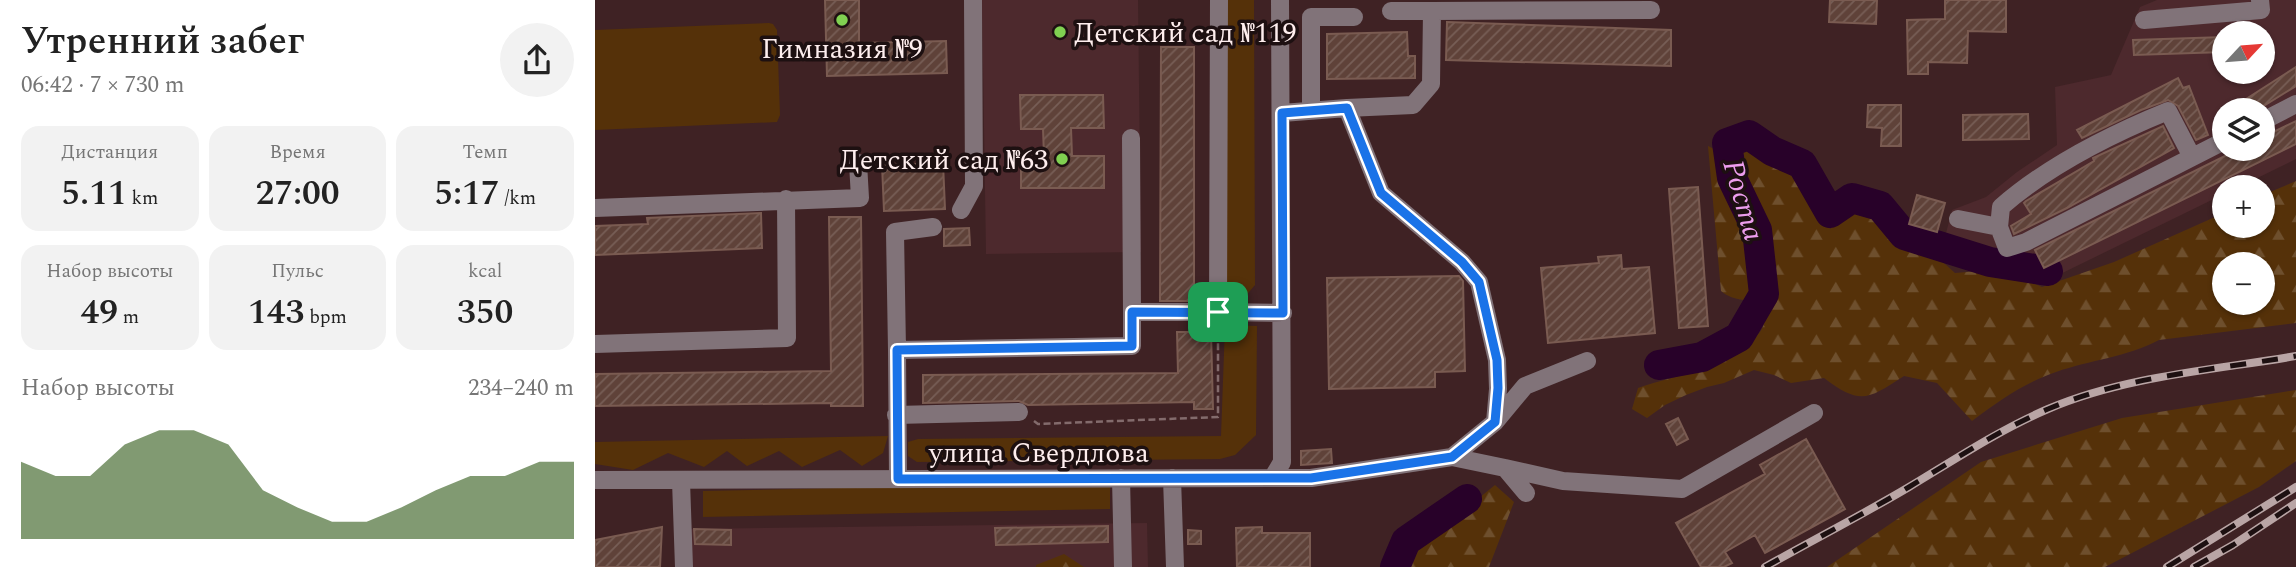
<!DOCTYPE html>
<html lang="ru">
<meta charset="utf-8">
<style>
body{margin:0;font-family:Spectral,serif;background:#f2f2f2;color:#222;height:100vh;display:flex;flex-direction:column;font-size:26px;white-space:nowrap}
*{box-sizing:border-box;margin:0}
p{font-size:23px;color:#767676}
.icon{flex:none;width:38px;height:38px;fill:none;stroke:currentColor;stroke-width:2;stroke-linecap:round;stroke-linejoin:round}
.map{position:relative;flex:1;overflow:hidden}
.sheet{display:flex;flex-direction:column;background:#fff;width:595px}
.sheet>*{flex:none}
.needle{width:46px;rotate:64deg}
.fabs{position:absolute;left:1617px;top:21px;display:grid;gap:14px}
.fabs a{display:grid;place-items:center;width:63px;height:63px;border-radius:50%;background:#fff;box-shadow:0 2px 5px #0004;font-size:35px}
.pin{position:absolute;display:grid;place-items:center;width:60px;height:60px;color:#fff;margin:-30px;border-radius:14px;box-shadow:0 4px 10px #0006}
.round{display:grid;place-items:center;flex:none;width:74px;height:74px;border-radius:37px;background:#f2f2f2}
.head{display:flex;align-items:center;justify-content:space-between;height:119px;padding:0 21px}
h1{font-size:38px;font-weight:600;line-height:52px}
.figures{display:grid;grid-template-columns:repeat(3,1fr);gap:10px;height:119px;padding:7px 21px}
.figures div{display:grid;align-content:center;border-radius:18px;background:#f2f2f2;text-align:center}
.figures b{font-size:35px;font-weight:600}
.figures small{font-size:19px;font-weight:400}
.figures p{font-size:19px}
.chart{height:196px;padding:14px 21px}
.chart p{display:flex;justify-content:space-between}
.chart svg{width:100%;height:126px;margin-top:7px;fill:#4c7037;opacity:.7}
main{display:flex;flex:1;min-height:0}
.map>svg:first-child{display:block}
.built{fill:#4d292d;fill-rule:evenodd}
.grass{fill:#553109}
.forest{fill:url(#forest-firs);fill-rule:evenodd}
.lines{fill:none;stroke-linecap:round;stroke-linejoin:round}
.river{stroke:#280129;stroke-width:30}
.building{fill:url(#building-hatch);stroke:#7a5b51;stroke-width:2}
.path{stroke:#836b6c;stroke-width:2.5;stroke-dasharray:7 3.5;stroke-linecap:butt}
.minor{stroke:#817379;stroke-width:18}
.rail-casing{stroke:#b9a5a5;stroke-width:8}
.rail{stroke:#1d1011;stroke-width:5;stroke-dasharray:16;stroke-linecap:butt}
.route-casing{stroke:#fff;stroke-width:14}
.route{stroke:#1a73e8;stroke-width:9}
.poi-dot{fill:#80d051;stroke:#1d1011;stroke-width:2.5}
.labels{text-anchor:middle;stroke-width:7;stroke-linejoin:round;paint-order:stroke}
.poi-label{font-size:28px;fill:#feeeee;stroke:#1d1011;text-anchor:start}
.street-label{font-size:28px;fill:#feeeee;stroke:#1d1011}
.water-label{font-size:30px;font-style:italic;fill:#ec9ded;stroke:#1d1011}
</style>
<main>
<section class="sheet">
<div class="head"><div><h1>Утренний забег</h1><p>06:42 · 7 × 730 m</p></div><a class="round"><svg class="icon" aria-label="share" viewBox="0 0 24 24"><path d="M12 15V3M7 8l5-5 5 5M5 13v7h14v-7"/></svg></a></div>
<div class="figures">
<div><p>Дистанция</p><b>5.11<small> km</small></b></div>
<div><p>Время</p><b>27:00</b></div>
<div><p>Темп</p><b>5:17<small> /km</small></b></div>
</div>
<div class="figures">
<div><p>Набор высоты</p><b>49<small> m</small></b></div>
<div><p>Пульс</p><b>143<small> bpm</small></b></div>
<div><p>kcal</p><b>350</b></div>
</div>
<div class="chart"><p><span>Набор высоты</span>234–240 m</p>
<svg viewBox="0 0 160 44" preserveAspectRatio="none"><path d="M0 44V17L10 22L20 22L30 11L40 6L50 6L60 11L70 27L80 33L90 38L100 38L110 33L120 27L130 22L140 22L150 17L160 17V44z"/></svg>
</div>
</section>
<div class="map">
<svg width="1701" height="567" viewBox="0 0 1701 567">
<defs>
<pattern id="forest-firs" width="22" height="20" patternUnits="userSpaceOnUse" patternTransform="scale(1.75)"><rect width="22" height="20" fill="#553109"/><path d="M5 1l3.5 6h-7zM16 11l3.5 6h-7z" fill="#6e4f2d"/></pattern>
<pattern id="building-hatch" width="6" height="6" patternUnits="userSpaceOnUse" patternTransform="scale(1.75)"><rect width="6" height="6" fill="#5f4239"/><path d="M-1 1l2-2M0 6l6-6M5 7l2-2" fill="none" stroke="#775e56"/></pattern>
</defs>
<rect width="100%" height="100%" fill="#3f2224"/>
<!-- built -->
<path class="built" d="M387,0h156l3,252 -155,2z
M1562,0h139v159l-57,28h-15v7l-182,89 -97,-46 7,-27 34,-13 31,-25 40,-27 -2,-58 56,-12 29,-68zM1629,33h39v39h-39zM1629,110h39v39h-39z
M552,523l1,44h-472l15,-38z"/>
<!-- grass -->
<path class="grass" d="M629,0h30l1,285 -12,14 -14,-3 -3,-12z
M174,23l4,1 4,6 3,85 -3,7 -182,8v-100z
M630,325l32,1 -1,109 -21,20 -15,4 -303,3 -9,-6v-14l10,-3 303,-3z
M293,436l-5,17 -21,13 -22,-16 -38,17 -23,-16 -32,15 -20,-15 -23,16 -36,-14 -35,17 -38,-6v-22z
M515,482v27l-407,8v-26z"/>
<!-- forest -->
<path class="forest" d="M1113,146l36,18 -5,-16 24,9 30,20 37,52 23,-20 25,11 14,18 33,8 30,27 48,-4 39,18 72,-25 110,-49v13h39v-31l33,-14v142l-137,17c-32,17 -69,20 -103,32 -32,11 -57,29 -84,49l-35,-38 -33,-7c-36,23 -43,30 -80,2l-33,5 -17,-8 -20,-5 -30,13 -17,4 -21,8 -21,10 -18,13 -15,-9 6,-21c43,-15 92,-19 122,-56 5,-7 7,-18 0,-25 -10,-10 -25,-4 -39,-16zM1629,264h39v39h-39z
M1701,390v71l-37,26 -154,80h-278l154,-105 141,-44z
M900,485l19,17 -25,65h-95z
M469,554l20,13h-48v-2z"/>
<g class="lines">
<!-- river -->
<path class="river" d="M1064,365l43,-8 37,-20 25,-43 -7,-64 -25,-52 -5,-35 22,-8 23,16 30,13 28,49 22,-15 28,8 24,29 86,27 58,9
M800,567l11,-26 61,-42"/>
</g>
<!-- building -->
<path class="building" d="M230,0h34v43l87,-2 1,32 -120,3z
M1235,0h47l-1,24 -47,-2z
M1350,0h61v32l-38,-1 -1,32 -39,-1v12h-20l-1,-54 38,-1z
M852,22l224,8v36l-225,-6z
M812,32l1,24h7v22l-88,1v-45z
M1629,37v15l-90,3 -1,-15z
M566,47h33v254h-34z
M1701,67v19l-39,24h-28z
M1583,78l5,10 6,-2 19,49 -12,5 -18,-34 -10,-6 -27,10 -59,28 -5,-8z
M425,95h83l1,33h-33l1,28h32v32h-83v-31l23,-1 -1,-27h-22z
M1273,105h33v41h-20l1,-18 -15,-1z
M1433,114l1,25 -66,1v-25z
M1701,121v23l-252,124 -9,-18 204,-101h24v-12z
M1568,126l11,22 -107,60 -53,26 -3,-8 20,-12 -7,-11 2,-2 68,-40 -1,-3z
M348,163l2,46 -61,2 -2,-46z
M1103,187l10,139 -29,2 -10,-139z
M1322,195l28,8 -8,29 -28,-8z
M166,213l1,35 -167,7v-29l53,-2 -1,-6z
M234,217h32l2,189h-32v-3l-236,3v-32l236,-3z
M374,228l1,17 -26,1v-17z
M1026,255l1,14 27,-2 6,66 -107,10 -7,-75 58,-5 -1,-6z
M864,276l4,5 2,90 -30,1v15l-106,2 -2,-111z
M582,332h34l2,77h-19v-7l-166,3 -9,-4 -96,2v-28l255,-2z
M1083,418l10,21 -11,6 -11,-21z
M1211,439l39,70 -80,44 -10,-18 -30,17 7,11 -8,4h-23l-25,-44 89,-49 -5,-9z
M736,449l1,14 -31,2v-14z
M513,526v16l-112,3 -1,-17z
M67,527l-2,40h-65v-27z
M667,527v6h48v34h-73l-1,-39z
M99,529l37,1v15l-36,-1z
M593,530l13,1v13h-13z"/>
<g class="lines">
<!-- path -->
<path class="path" d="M439,421l4,3 180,-7v-89"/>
<!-- minor -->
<path class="minor" d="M796,11h41
M1549,20l117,-10 -1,-10
M752,108l66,-3 18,-21 1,-73 219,-1
M716,110v-93h43
M687,113l65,-5 34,85 81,69 17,20 18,78 1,29 -3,33
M1668,121l33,-17
M536,138l1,174
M0,208l265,-10 -2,-35
M366,210l13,-24 -1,-186
M1363,219l41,8 8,21 19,-6 198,-101
M1404,227l2,-20c48,-42 108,-72 167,-96l24,46
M623,312l65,1
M0,344l192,-6 -1,-139
M302,350l-2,-118 38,-5
M301,415l123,-3
M857,457l53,11 21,25
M910,468l58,13 119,8 132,-76
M678,477l9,-15 -2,-462
M526,478l2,89
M577,478l3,89
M303,479l-1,-129 235,-4v-34h86l1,-312
M0,480l716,-2 141,-21 43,-35 30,-36 62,-25
M86,481l3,86"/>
<!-- rail casing -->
<g class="rail-casing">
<path id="rail" d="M1170,567c48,-27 97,-52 144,-80 45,-27 90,-57 139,-78 77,-33 166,-39 248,-53
M1572,567l129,-80
M1599,567l39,-22 63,-42"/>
</g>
<!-- rail -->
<use href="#rail" class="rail"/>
</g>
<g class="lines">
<!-- route casing -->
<g class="route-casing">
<path id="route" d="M752,108l34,85 81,69 17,20 18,78 1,28 -3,34 -43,35 -141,21 -413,1 -1,-129 235,-4v-34l151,1 -1,-200z"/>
</g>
<!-- route -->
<use href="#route" class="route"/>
</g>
<!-- markers -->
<g class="poi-dot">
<circle cx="247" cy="20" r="7"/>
<circle cx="465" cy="32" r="7"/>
<circle cx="467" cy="159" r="7"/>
</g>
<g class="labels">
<!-- poi labels -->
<g class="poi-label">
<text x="479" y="42">Детский сад №119</text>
<text x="247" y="58" text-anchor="middle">Гимназия №9</text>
<text x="453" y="169" text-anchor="end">Детский сад №63</text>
</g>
<!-- street labels -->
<g class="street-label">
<text x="444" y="462">улица Свердлова</text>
</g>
<!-- water labels -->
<g class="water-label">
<text transform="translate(1149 200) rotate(74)" y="10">Роста</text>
</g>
</g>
</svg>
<div class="fabs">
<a><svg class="needle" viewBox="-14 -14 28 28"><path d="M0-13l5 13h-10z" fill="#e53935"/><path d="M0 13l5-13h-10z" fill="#767676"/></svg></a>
<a><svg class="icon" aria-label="layers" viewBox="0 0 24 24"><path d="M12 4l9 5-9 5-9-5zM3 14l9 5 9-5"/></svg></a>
<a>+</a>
<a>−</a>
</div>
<div class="pin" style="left:623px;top:312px;background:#1e9e55"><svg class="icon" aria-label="arrive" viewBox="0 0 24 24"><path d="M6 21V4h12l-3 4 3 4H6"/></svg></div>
</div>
</main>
